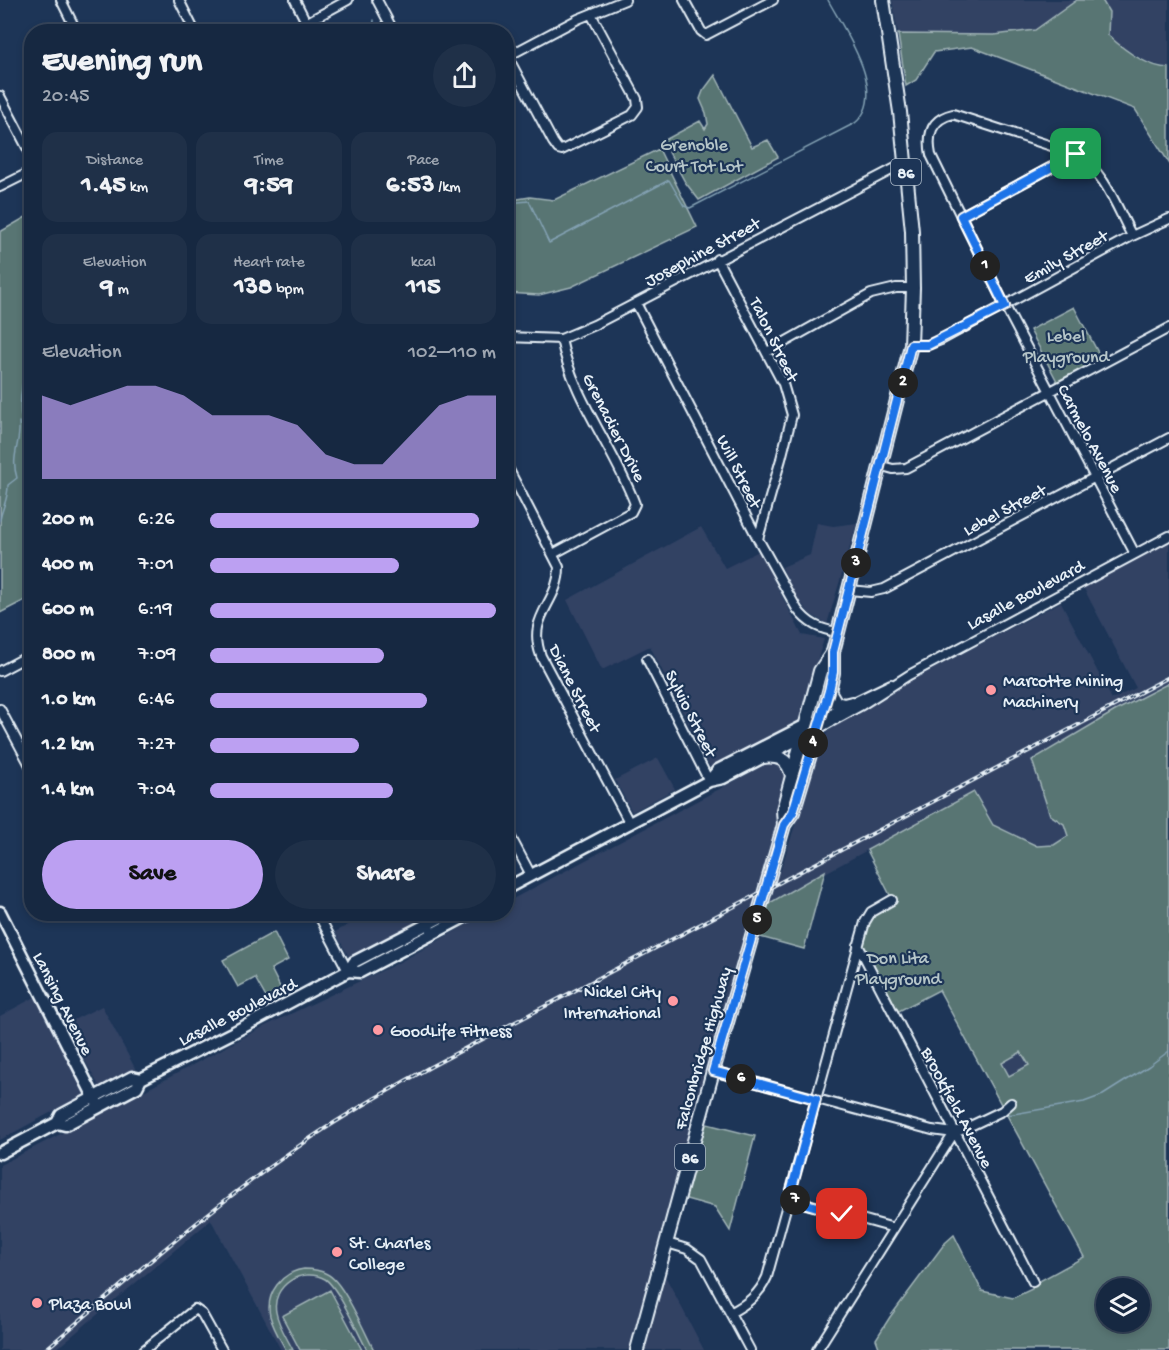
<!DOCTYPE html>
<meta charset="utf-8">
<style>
body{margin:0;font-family:"Gochi Hand",sans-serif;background:#1f3048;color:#f1f3f6;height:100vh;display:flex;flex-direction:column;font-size:22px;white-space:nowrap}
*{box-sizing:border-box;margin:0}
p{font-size:20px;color:#9ea6b1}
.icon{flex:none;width:33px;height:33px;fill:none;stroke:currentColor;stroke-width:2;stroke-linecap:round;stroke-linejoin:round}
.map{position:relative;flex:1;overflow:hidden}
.sheet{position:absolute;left:24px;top:24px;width:490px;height:897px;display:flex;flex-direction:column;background:#162841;border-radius:24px;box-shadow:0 3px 9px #0003,0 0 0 2px #35445a}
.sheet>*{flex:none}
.controls{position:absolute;left:1096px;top:1278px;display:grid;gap:12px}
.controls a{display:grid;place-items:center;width:54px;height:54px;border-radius:50%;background:#162841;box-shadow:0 3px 9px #0003,0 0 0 2px #35445a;font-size:30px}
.pin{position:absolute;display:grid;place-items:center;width:51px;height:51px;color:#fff;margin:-26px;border-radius:12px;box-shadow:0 3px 9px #0006}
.km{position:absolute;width:30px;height:30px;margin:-15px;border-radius:50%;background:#222;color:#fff;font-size:16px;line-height:30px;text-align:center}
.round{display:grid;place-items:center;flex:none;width:63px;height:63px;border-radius:32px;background:#1f3048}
.head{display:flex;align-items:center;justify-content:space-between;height:102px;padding:0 18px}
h1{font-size:33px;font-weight:700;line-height:45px}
.metrics{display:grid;grid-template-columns:repeat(3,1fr);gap:9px;height:102px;padding:6px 18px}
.metrics div{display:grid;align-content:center;border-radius:15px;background:#1f3048;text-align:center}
.metrics b{font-size:26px;font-weight:700}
.metrics small{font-size:16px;font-weight:400}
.metrics p{font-size:16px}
.chart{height:168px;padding:12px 18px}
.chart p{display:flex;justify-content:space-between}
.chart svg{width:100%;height:108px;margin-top:6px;fill:#bca0f2;opacity:.7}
.button{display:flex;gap:12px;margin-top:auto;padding:12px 18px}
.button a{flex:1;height:69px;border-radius:36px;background:#bca0f2;color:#111;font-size:24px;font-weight:700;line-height:69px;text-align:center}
.button a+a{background:#1f3048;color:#f1f3f6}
ul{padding:0 18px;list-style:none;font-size:20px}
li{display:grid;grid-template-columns:96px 72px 1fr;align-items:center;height:45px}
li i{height:15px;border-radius:8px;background:#bca0f2}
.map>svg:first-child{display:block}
.built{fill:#314264}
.green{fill:#587573;stroke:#a0b3b6;stroke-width:1.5;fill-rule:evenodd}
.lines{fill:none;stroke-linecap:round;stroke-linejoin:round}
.stream{stroke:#84a2b4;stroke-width:1.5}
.street-casing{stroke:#e8f1f8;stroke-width:12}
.secondary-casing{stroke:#e8f1f8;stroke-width:15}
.primary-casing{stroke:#e8f1f8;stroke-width:16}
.street{stroke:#1d3557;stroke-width:8}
.secondary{stroke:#1d3557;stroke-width:10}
.primary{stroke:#1d3557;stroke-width:12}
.rail-casing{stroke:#e8f1f8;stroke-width:4}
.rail{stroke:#1d3557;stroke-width:1.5;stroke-dasharray:4.5;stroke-linecap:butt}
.route-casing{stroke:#fff;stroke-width:12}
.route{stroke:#1a73e8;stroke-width:8}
.poi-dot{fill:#ff9aa2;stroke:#1d3557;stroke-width:2}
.labels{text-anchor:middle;stroke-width:4.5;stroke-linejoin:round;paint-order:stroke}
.shield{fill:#1d3557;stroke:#abb9c8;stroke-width:1.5}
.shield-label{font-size:16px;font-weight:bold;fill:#e8f1f8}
.park-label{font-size:18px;fill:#b6c6c9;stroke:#1d3557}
.street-label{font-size:18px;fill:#e8f1f8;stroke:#1d3557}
.poi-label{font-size:18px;fill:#e8f1f8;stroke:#1d3557;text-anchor:start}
</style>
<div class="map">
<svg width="1169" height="1350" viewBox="0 0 1169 1350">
<rect width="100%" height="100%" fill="#1d3557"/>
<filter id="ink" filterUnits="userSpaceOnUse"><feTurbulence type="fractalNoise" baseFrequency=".0167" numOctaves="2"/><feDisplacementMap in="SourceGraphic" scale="12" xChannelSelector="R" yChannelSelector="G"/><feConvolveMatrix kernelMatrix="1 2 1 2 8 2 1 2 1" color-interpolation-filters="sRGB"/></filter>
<g filter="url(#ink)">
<!-- built -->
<path class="built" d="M892,0h185l-42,30 -41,5 -96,-1z
M1102,0h67v68l-21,-6 -28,-16 -12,-12 1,-21z
M817,523l16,3 24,-3 -30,101 -17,-10 -14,-17 -14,-30 28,-12z
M701,527l24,41 34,-17 43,84 22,4 -26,83 -88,45 -60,-121 -48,24 -35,-70z
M1169,537v146l-54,28 -83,49 18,55 14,9 4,12 -14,9 -17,1 -44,-21 -19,-33 -213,116 -101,358 44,84h-423l-70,-130 -156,130h-55v-185l144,-74 119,-64 135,-64 88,-49h21v-12l265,-141 9,1 7,12 -15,68 -12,36 19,-6 37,-116 11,-25 16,-11 58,-35 159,-83 51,97 24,-11 -55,-105z
M658,758l17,31 -43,23 -17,-32z
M368,914h45l2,6 -1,3 -65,34 -14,-25z
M35,997l50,97 -85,46v-124z
M102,1006l34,64 -36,18 -35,-64z
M1022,1052l7,13 -20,11 -7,-13z"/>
<!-- green -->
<path class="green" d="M1077,0h25l7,12 -1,23c15,14 39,32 61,33v95l-34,-54 -163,-62 -38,5 -18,28 -10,6 -8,-52 96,1 41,-5z
M715,75l37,72 16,-7 10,17 -79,43 -14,-18 -22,-41 37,-20 5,8 3,-5 -2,-11 -6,-14 3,-8z
M659,149l38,78 -126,60 -32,8 -32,-2v-43l3,-1 2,-49 18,-3 24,3z
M31,214v383l-31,16v-381z
M1074,307l28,53 -44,23 -28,-53z
M1169,683v667h-289l-4,-11 14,-22 55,-74 9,-8 28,56 31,7 19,-9 2,-5 50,-27 -145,-267 -46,24 -36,-69 7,-23 28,-23 -25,-49 107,-58 19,33 44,21 17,-1 14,-9 -4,-12 -14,-9 -18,-55 83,-49zM1021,1052l8,13 -20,11 -7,-13zM1107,1288h33v34h-33z
M825,871l-21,78 -51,-14 8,-27z
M274,932l14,28 -17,9 12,24 -15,8 -13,-23 -17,9 -15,-27z
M699,1122l56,14 -25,95 -15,-24 -36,-10z
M304,1269c8,0 16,1 23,5 16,7 38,59 47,76h-7c-8,-15 -29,-63 -42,-71 -23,-13 -54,7 -49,33 2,13 11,26 17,38h-7c-6,-11 -13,-22 -16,-34 -5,-23 12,-44 34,-47z
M330,1290l32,60h-62l-18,-34z"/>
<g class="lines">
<!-- stream -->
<path class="stream" d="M373,32l1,-12
M507,203l22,-2 20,42 120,-63 15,26 6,2 165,-85c35,-29 -11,-93 -27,-123
M21,416c-2,-17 3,-50 11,-64
M0,520c3,-15 8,-20 8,-35l9,-7c-7,-22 4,-34 2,-56
M1007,1115l77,-13 19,-7 46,-29 20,-15
M824,1348l3,2"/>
<!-- street casing -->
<g class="street-casing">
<path id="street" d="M61,0l16,32
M179,0l16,32
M295,0l11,22
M377,0l17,32
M684,0l17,31 5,4 67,-35
M591,14l46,85 1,8 -6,8 -70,35 -4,-1 -5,-7 -42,-79 -1,-8 68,-36 47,-19
M289,32l59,-32
M0,96l32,61
M0,187l32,-16
M961,216l115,-62
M1132,236c-15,-28 -27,-64 -56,-82l-123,-40c-22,5 -26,21 -22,41l74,151 130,248
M717,259l66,125 9,31 -11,44 -23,80
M636,303l122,236 39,70c11,15 23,20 40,23
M507,337l54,2 33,-14 311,-162
M911,345h17l13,-5 191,-104 37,-17
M767,352l104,-58 25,-6h17
M507,466l52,101c0,37 -33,48 -18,89l89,168
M882,466l11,3 13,-1 263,-140
M553,554l78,-42 4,-8c-21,-56 -62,-105 -74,-165
M849,590l22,2 13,-3 285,-151
M647,659l62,122
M0,671l32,-17
M0,709l32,60
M821,718l70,-34
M818,729l44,-24 47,-30 260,-139
M507,830l24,45
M318,914l30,57
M422,914l11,20
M858,945l175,337
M713,1071l219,59 22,3 10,-4 38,-18 9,-8
M789,1199l105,29
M667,1243l20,6 14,10 49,91
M730,1313c17,-9 29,-18 37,-36l98,-355 6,-10 21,-12
M144,1350l51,-41 7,5 20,36
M817,1350l137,-217"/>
</g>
<!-- secondary casing -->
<g class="secondary-casing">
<path id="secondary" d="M709,781l9,-11 94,-48
M507,888l202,-107 14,-3 85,-44
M0,912l99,195
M348,971l12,1 110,-58
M57,1123l8,2 72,-38 4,-8 91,-46 116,-62 6,-9 93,-48
M0,1153l57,-30 4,-8 71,-38 9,2"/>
</g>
<!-- primary casing -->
<g class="primary-casing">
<path id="primary" d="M829,691l7,12 8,2 8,-2
M762,757c17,-2 26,2 30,19
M784,825l-1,-15 37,-139 13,-19
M637,1350l76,-279 71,-246 9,-13 36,-121 4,-18v-21l78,-307 2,-57 -1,-57 -12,-119 -17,-112"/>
</g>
<!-- street -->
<use href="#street" class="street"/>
<!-- secondary -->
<use href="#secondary" class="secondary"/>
<!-- primary -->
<use href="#primary" class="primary"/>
<!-- rail casing -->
<g class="rail-casing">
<path id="rail" d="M45,1350c85,-72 168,-145 260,-208 40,-28 83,-51 125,-75l739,-390"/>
</g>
<!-- rail -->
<use href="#rail" class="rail"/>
</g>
</g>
<g class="lines" filter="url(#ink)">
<!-- route casing -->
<g class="route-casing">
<path id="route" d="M842,1214l-53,-15 27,-100 -103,-28 71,-246 9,-13 36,-121 4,-19v-20l78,-307h17l77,-39 -44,-90 115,-62"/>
</g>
<!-- route -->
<use href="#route" class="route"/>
</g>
<!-- markers -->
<g class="poi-dot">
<circle cx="991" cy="690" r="6"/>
<circle cx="673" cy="1001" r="6"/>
<circle cx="378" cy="1030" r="6"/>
<circle cx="337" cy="1252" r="6"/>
<circle cx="37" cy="1303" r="6"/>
</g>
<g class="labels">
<!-- shield labels -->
<g class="shield">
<rect x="891" y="159" width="30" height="26" rx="4.5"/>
<rect x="675" y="1144" width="30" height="26" rx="4.5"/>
</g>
<g class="shield-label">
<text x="906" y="178">86</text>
<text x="690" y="1163">86</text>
</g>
<!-- park labels -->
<g class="park-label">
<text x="694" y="150">Grenoble<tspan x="694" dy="21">Court Tot Lot</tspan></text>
<text x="1066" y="341">Lebel<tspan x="1066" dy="21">Playground</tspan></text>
<text x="898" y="963">Don Lita<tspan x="898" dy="21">Playground</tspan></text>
</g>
<!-- street labels -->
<g class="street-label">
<text transform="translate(702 251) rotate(-28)" y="6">Josephine Street</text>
<text transform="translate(1065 256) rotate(-29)" y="6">Emily Street</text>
<text transform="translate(775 339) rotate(64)" y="6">Talon Street</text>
<text transform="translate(615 427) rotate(63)" y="6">Grenadier Drive</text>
<text transform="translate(1091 438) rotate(62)" y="6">Carmelo Avenue</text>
<text transform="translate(740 471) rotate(63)" y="6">Will Street</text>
<text transform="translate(1004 509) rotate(-28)" y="6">Lebel Street</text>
<text transform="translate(1025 594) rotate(-28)" y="6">Lasalle Boulevard</text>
<text transform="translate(576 688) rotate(63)" y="6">Diane Street</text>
<text transform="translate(692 713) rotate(63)" y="6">Sylvio Street</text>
<text transform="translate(64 1003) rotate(63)" y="6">Lansing Avenue</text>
<text transform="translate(237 1011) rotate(-27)" y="6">Lasalle Boulevard</text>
<text transform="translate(702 1048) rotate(-74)" y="6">Falconbridge Highway</text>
<text transform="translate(958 1107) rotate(62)" y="6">Brookfield Avenue</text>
</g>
<!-- poi labels -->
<g class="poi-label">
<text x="1003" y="686">Marcotte Mining<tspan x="1003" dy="21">Machinery</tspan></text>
<text x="661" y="997" text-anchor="end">Nickel City<tspan x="661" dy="21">International</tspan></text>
<text x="390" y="1036">GoodLife Fitness</text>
<text x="349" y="1248">St. Charles<tspan x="349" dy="21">College</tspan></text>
<text x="49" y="1309">Plaza Bowl</text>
</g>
</g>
</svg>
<div class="controls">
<a><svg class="icon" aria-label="layers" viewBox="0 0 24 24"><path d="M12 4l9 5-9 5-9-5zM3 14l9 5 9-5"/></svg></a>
</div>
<div class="pin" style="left:1076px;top:154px;background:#1e9e55"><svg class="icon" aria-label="arrive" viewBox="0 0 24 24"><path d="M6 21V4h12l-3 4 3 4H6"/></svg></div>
<div class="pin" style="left:842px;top:1214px;background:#d93025"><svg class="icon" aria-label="check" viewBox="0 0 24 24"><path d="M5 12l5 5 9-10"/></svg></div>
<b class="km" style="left:985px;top:266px">1</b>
<b class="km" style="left:903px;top:383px">2</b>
<b class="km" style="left:856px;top:563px">3</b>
<b class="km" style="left:813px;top:743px">4</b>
<b class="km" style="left:757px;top:920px">5</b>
<b class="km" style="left:741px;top:1079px">6</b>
<b class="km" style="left:795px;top:1200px">7</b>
<section class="sheet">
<div class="head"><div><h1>Evening run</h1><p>20:45</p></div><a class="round"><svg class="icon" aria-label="share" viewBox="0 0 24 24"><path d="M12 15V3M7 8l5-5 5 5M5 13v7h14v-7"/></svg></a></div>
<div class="metrics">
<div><p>Distance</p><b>1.45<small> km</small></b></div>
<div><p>Time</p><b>9:59</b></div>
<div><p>Pace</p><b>6:53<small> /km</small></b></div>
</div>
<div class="metrics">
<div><p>Elevation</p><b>9<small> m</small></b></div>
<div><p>Heart rate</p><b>138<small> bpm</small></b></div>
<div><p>kcal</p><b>115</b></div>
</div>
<div class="chart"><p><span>Elevation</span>102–110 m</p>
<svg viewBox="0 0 160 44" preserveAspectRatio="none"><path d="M0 44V10L10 14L20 10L30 6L40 6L50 10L60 18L70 18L80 18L90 22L100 34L110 38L120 38L130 26L140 14L150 10L160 10V44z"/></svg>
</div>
<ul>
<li><b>200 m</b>6:26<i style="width:94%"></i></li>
<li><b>400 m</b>7:01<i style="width:66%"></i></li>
<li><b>600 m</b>6:19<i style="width:100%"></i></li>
<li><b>800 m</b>7:09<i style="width:61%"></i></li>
<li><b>1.0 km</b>6:46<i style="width:76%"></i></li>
<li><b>1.2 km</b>7:27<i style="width:52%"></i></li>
<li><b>1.4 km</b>7:04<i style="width:64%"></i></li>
</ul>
<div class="button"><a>Save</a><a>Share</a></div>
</section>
</div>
